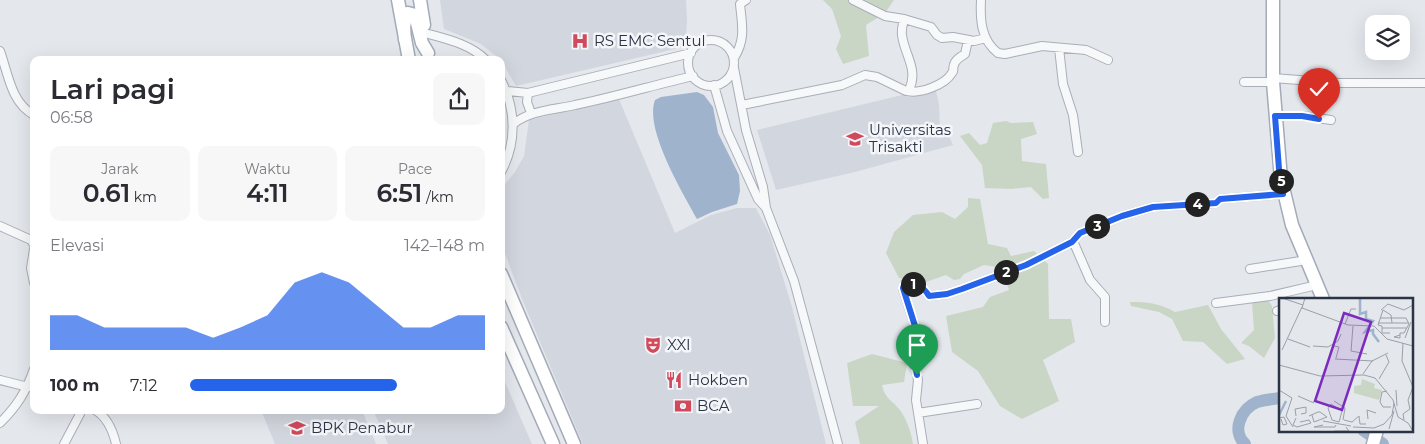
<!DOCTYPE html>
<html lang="id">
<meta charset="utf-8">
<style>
body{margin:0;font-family:Montserrat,sans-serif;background:#f7f7f7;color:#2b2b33;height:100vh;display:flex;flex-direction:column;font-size:19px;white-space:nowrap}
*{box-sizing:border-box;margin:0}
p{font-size:16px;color:#7c7c81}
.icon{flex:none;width:28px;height:28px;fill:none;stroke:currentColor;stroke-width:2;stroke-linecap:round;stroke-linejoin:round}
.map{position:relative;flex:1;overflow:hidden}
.panel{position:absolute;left:30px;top:56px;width:475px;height:358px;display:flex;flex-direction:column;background:#fff;border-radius:10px;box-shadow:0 5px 20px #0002}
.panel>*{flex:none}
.fabs{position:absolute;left:1365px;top:15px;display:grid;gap:10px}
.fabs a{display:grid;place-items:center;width:45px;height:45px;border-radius:10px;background:#fff;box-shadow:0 5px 20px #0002;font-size:25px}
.pin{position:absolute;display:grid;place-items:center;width:42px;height:42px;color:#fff;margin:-51px -21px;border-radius:50% 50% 50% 0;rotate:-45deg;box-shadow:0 0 5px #0007}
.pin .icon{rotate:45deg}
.km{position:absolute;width:25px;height:25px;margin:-12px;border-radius:50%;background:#222;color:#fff;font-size:14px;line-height:25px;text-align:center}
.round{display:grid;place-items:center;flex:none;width:52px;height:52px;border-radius:10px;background:#f7f7f7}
.head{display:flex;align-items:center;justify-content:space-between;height:85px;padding:0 20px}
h1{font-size:28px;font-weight:600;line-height:38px}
.metrics{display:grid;grid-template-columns:repeat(3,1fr);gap:8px;height:85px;padding:5px 20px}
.metrics div{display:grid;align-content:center;border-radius:10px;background:#f7f7f7;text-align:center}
.metrics b{font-size:25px;font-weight:600}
.metrics small{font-size:14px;font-weight:400}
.metrics p{font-size:14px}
.chart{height:140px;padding:10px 20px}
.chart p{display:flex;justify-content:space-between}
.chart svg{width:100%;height:90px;margin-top:5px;fill:#2563eb;opacity:.7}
ul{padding:0 20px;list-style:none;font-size:16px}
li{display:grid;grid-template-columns:80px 60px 1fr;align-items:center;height:38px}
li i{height:12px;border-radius:6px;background:#2563eb}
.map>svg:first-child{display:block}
.built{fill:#d2d6de}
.green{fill:#c9d6c5}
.water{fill:#9fb4cc}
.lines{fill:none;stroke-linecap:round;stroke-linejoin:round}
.river{stroke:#9fb4cc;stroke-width:12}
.street-casing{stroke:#a9aeb7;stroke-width:10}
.primary-casing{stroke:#a3abb8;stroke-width:15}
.street{stroke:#f7f8fa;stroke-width:8}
.primary{stroke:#fff;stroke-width:12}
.route-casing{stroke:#fff;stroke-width:10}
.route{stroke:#2563eb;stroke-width:6}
.labels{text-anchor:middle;stroke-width:5;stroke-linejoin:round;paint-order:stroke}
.poi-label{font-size:15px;fill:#2b3445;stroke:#f4f6f9;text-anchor:start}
.inset-river{fill:none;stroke:#9fb4cc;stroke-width:2.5}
.inset-road{fill:none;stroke:#9a9fa9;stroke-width:1}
.view{fill:#7b2cbf;fill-opacity:0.15;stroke:#7b2cbf;stroke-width:2.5}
.inset-edge{fill:none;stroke:#2b3445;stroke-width:2.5}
</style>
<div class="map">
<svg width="1425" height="444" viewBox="0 0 1425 444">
<rect width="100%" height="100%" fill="#e4e7ec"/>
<!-- built -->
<path class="built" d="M440,0h246l1,19 -1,18 2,9 -172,40 -15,-26 -20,-16 -37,-15z
M935,87l4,17 1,22 8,8 5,11 -98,27 -79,18 -19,-60z
M619,99l56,134 36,-18 26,-7h19l14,27 22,72 34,137h-243l-59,-140 -23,-61v-54l14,-17 9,-16 5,-36z
M501,373l31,71h-144l-15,-34h128z
M261,410h101l14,34h-101z"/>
<!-- green -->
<path class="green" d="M823,0h71l-9,13 -19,12 3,31 -26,8 -7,-15 5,-13 -9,-27z
M1006,121l5,2 22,-1 4,12 -16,5 1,22 24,3 3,34 -6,1 -12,-12 -19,2 -27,-1 -3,-23 -22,-29 9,-3 11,12 7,-2 6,-20z
M968,198l12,1 8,45 19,4 4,8 23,-5 14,13 1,55h22l4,23 -32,18 16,41 -37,18 -22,-13 -22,-35 -26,-19 -6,-36 37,-9 7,-10 19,-7 -7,-22 -18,-3 -20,9 -4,5 -6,1 -8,-5 -23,8 -24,-5 -13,-25 8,-21 19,-17 29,-3 13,7 13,-12z
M1268,300l4,6 3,32 -11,20 -15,-12 -8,-3 13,-13 -2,-28z
M1130,302c17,0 30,1 45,10l33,-7 13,24 24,30 -18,5 -24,-22 -20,-1 -11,-22 -13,-7 -28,-6z
M872,354l35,9 -3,19 -22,3c3,14 10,15 18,25 7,10 11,22 13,34h-53l-5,-22 24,-16h-26l-6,-43z"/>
<!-- water -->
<path class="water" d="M697,92l7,3 9,12 5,26 21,42 1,16 -3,13 -25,8 -15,7c-14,-26 -53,-90 -42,-119l6,-3z"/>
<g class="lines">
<!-- river -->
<path class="river" d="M1363,430l20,14
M1245,444c-14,-13 -4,-35 12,-42 7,-2 15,-3 23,-4"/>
<!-- street casing -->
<g class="street-casing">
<path id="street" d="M853,0l32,16 19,3 27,8 6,8 5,3 11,-1 21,4 12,-3
M981,0c-1,20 0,40 17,53l7,1 37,-8 44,4 22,10
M425,33c22,6 45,11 61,27
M688 63a23 23 0 1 1 46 0a23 23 0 1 1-46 0Z
M1059,48l4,36 10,31 5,37
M0,51c8,22 11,52 34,64
M734,58c12,-19 8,-33 6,-54l6,-4
M734,68l12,62 17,57 3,21 28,73 44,163
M1273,78l65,5h87
M501,80c15,29 16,63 0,92
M1244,82h29
M714,85l13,46 31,68 8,9
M507,91l21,2 163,-40
M907,91c13,3 38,-6 45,-18 3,-4 0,-3 2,-8 1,-5 6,-8 11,-11l3,-14
M528,93l-1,9 4,11
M742,105l100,-20 23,-10 12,2 29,14 3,-1c10,-21 -5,-36 -7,-55 -1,-5 1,-11 2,-16
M1275,116h28l28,4
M513,124c18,-14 41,-14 62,-19 40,-8 79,-20 118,-29
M0,226l31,14 3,5
M1073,241l17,39 15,17v25
M34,249l-3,19 3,15
M1250,269l57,-9
M1216,303l54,-7 47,-11
M1277,311l3,-1
M0,380l28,7
M95,410c12,7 18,21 21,34
M918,413l59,-9
M0,423c17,-17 26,-31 34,-54
M64,444l18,-34
M923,444l-7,-44 2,-20 -5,-25 2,-29 -12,-37 1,-4c12,-4 19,1 25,11l18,-2 15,-5 64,-24 46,-23 8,-9 42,-17 31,-9 63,-4 4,-4 63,-5"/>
</g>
<!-- primary casing -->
<g class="primary-casing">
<path id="primary" d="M398,0l11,60
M420,0l4,25
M1273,0v82l8,97 11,46 31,74
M405,40c-1,-10 -2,-18 3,-27l7,2 7,28 6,10
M501,274l73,170
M501,327l52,117
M1373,444l4,-14"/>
</g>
<!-- street -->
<use href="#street" class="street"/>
<!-- primary -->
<use href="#primary" class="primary"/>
</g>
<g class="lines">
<!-- route casing -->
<g class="route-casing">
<path id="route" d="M917,375l-4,-20 2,-29 -12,-38 1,-3c12,-3 19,1 25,11l18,-2 15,-5 64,-24 46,-23 8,-9 42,-17 31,-9 63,-4 4,-4 63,-5 -4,-25 -4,-53h27l17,3"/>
</g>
<!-- route -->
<use href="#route" class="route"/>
</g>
<!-- icons -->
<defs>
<g id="hospital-bare" transform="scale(1.35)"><path d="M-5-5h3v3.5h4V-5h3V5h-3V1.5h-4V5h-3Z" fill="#d1495b" stroke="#f4f6f9" stroke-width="2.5" paint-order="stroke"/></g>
<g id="university-bare" transform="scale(1.35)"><path d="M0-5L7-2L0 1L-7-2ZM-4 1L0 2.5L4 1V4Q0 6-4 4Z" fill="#d1495b" stroke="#f4f6f9" stroke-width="2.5" paint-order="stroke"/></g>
<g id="theatre-bare" transform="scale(1.35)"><path d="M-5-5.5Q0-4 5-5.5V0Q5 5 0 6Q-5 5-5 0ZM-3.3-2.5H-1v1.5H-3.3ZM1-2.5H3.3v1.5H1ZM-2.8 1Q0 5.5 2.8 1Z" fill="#d1495b" stroke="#f4f6f9" stroke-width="2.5" paint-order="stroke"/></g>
<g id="restaurant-bare" transform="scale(1.35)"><path d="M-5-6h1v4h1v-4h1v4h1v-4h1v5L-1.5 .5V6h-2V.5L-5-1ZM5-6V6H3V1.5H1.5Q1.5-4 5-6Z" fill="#d1495b" stroke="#f4f6f9" stroke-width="2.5" paint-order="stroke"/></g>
<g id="bank-bare" transform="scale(1.35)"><path d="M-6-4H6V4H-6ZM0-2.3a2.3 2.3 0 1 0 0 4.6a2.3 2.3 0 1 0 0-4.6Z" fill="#d1495b" stroke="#f4f6f9" stroke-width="2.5" paint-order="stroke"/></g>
<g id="school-bare" transform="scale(1.35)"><path d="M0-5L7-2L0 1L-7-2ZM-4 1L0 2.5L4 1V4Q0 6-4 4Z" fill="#d1495b" stroke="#f4f6f9" stroke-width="2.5" paint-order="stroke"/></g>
</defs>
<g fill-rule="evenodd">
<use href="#hospital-bare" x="580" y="41"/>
<use href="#university-bare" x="855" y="139"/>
<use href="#theatre-bare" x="653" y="345"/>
<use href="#restaurant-bare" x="674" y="380"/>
<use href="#bank-bare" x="683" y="406"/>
<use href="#school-bare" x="297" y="428"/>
</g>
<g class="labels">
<!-- poi labels -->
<g class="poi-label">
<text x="594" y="46">RS EMC Sentul</text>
<text x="869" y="135">Universitas<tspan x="869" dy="17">Trisakti</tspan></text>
<text x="667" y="350">XXI</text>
<text x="688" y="385">Hokben</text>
<text x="697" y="411">BCA</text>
<text x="311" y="433">BPK Penabur</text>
</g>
</g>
<!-- overview -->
<g transform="translate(1279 298)">
<rect width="134" height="134" fill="#e4e7ec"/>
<path d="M83,81l13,5 -1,4 8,2 -3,10 -25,-7v-7l7,-1z" fill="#c9d6c5"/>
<path class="inset-river" d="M81,0v16l6,-2v7l7,2 -8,11 8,-2v4l6,8M0,117l7,-14"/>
<path class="inset-road" d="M3,0l21,7M26,0l-3,10 46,17 26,1 13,13 26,7M102,12l7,-6 16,6 9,-5M101,20h26l3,6 -5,9h-4v5l-6,-1 6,-2M99,25h31M66,26l6,-15h5M74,28l-2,25 16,3M103,30h25M111,35h-8v-7l-4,-1 5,-15 8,5 1,8M126,40l6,-16M9,41l22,8M124,45l-1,18 11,26 -5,13 2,9 -7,5 1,6M34,48l15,1 10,-6 3,-7M55,48l5,1 -3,11M3,52l20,-43M56,61l38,2M0,67l41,11 44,-1 11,3 18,22 5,17 10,6 5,8M84,76l9,-13 16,-8M100,81l10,-17 -3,-7M0,92l13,8 -6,18 7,11M117,92l1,16M108,93l-5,1 -2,10 3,5h8M19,98l16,7M55,103l11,7 -2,12M52,106l11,7 -3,11 -7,-2 -4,-12zM17,118l-1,-7 11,-2v6l-5,1M30,118l9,-4h2l7,5 -13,5 -2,-7M0,120l5,-1 3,7 -4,1 -2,-6M17,120l-3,7 4,2 14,-4 -2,-3 -9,2M89,121l-1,-9 9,3M65,122l8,2 7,-6 1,8h6M44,123l28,5M44,127l-9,2h21l1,-2M74,129l21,1 10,-4 8,-9 2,-12M110,131l5,-18M55,133h15l-3,-4"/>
<path class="view" d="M65,15l27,9 -29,88 -27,-9z"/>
<rect width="134" height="134" class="inset-edge"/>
</g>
</svg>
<div class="fabs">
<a><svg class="icon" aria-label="layers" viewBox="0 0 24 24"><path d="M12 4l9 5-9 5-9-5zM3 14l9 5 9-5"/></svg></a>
</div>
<div class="pin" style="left:917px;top:375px;background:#1e9e55"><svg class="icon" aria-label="arrive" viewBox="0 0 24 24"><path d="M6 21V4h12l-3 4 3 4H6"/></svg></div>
<div class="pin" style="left:1319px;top:119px;background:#d93025"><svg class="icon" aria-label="check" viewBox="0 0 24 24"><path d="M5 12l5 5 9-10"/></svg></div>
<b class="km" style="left:913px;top:284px">1</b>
<b class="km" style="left:1006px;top:272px">2</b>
<b class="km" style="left:1097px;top:226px">3</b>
<b class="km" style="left:1197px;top:204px">4</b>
<b class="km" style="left:1281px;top:181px">5</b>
<section class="panel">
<div class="head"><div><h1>Lari pagi</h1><p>06:58</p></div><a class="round"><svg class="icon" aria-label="share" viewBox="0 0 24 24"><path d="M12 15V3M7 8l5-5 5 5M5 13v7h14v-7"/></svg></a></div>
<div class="metrics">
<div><p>Jarak</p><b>0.61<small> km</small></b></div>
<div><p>Waktu</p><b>4:11</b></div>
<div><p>Pace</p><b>6:51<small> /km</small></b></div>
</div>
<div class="chart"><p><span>Elevasi</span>142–148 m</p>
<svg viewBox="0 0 160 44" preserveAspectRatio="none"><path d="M0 44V27L10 27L20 33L30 33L40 33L50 33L60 38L70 33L80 27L90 11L100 6L110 11L120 22L130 33L140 33L150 27L160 27V44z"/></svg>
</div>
<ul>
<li><b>100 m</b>7:12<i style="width:70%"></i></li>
</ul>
</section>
</div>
